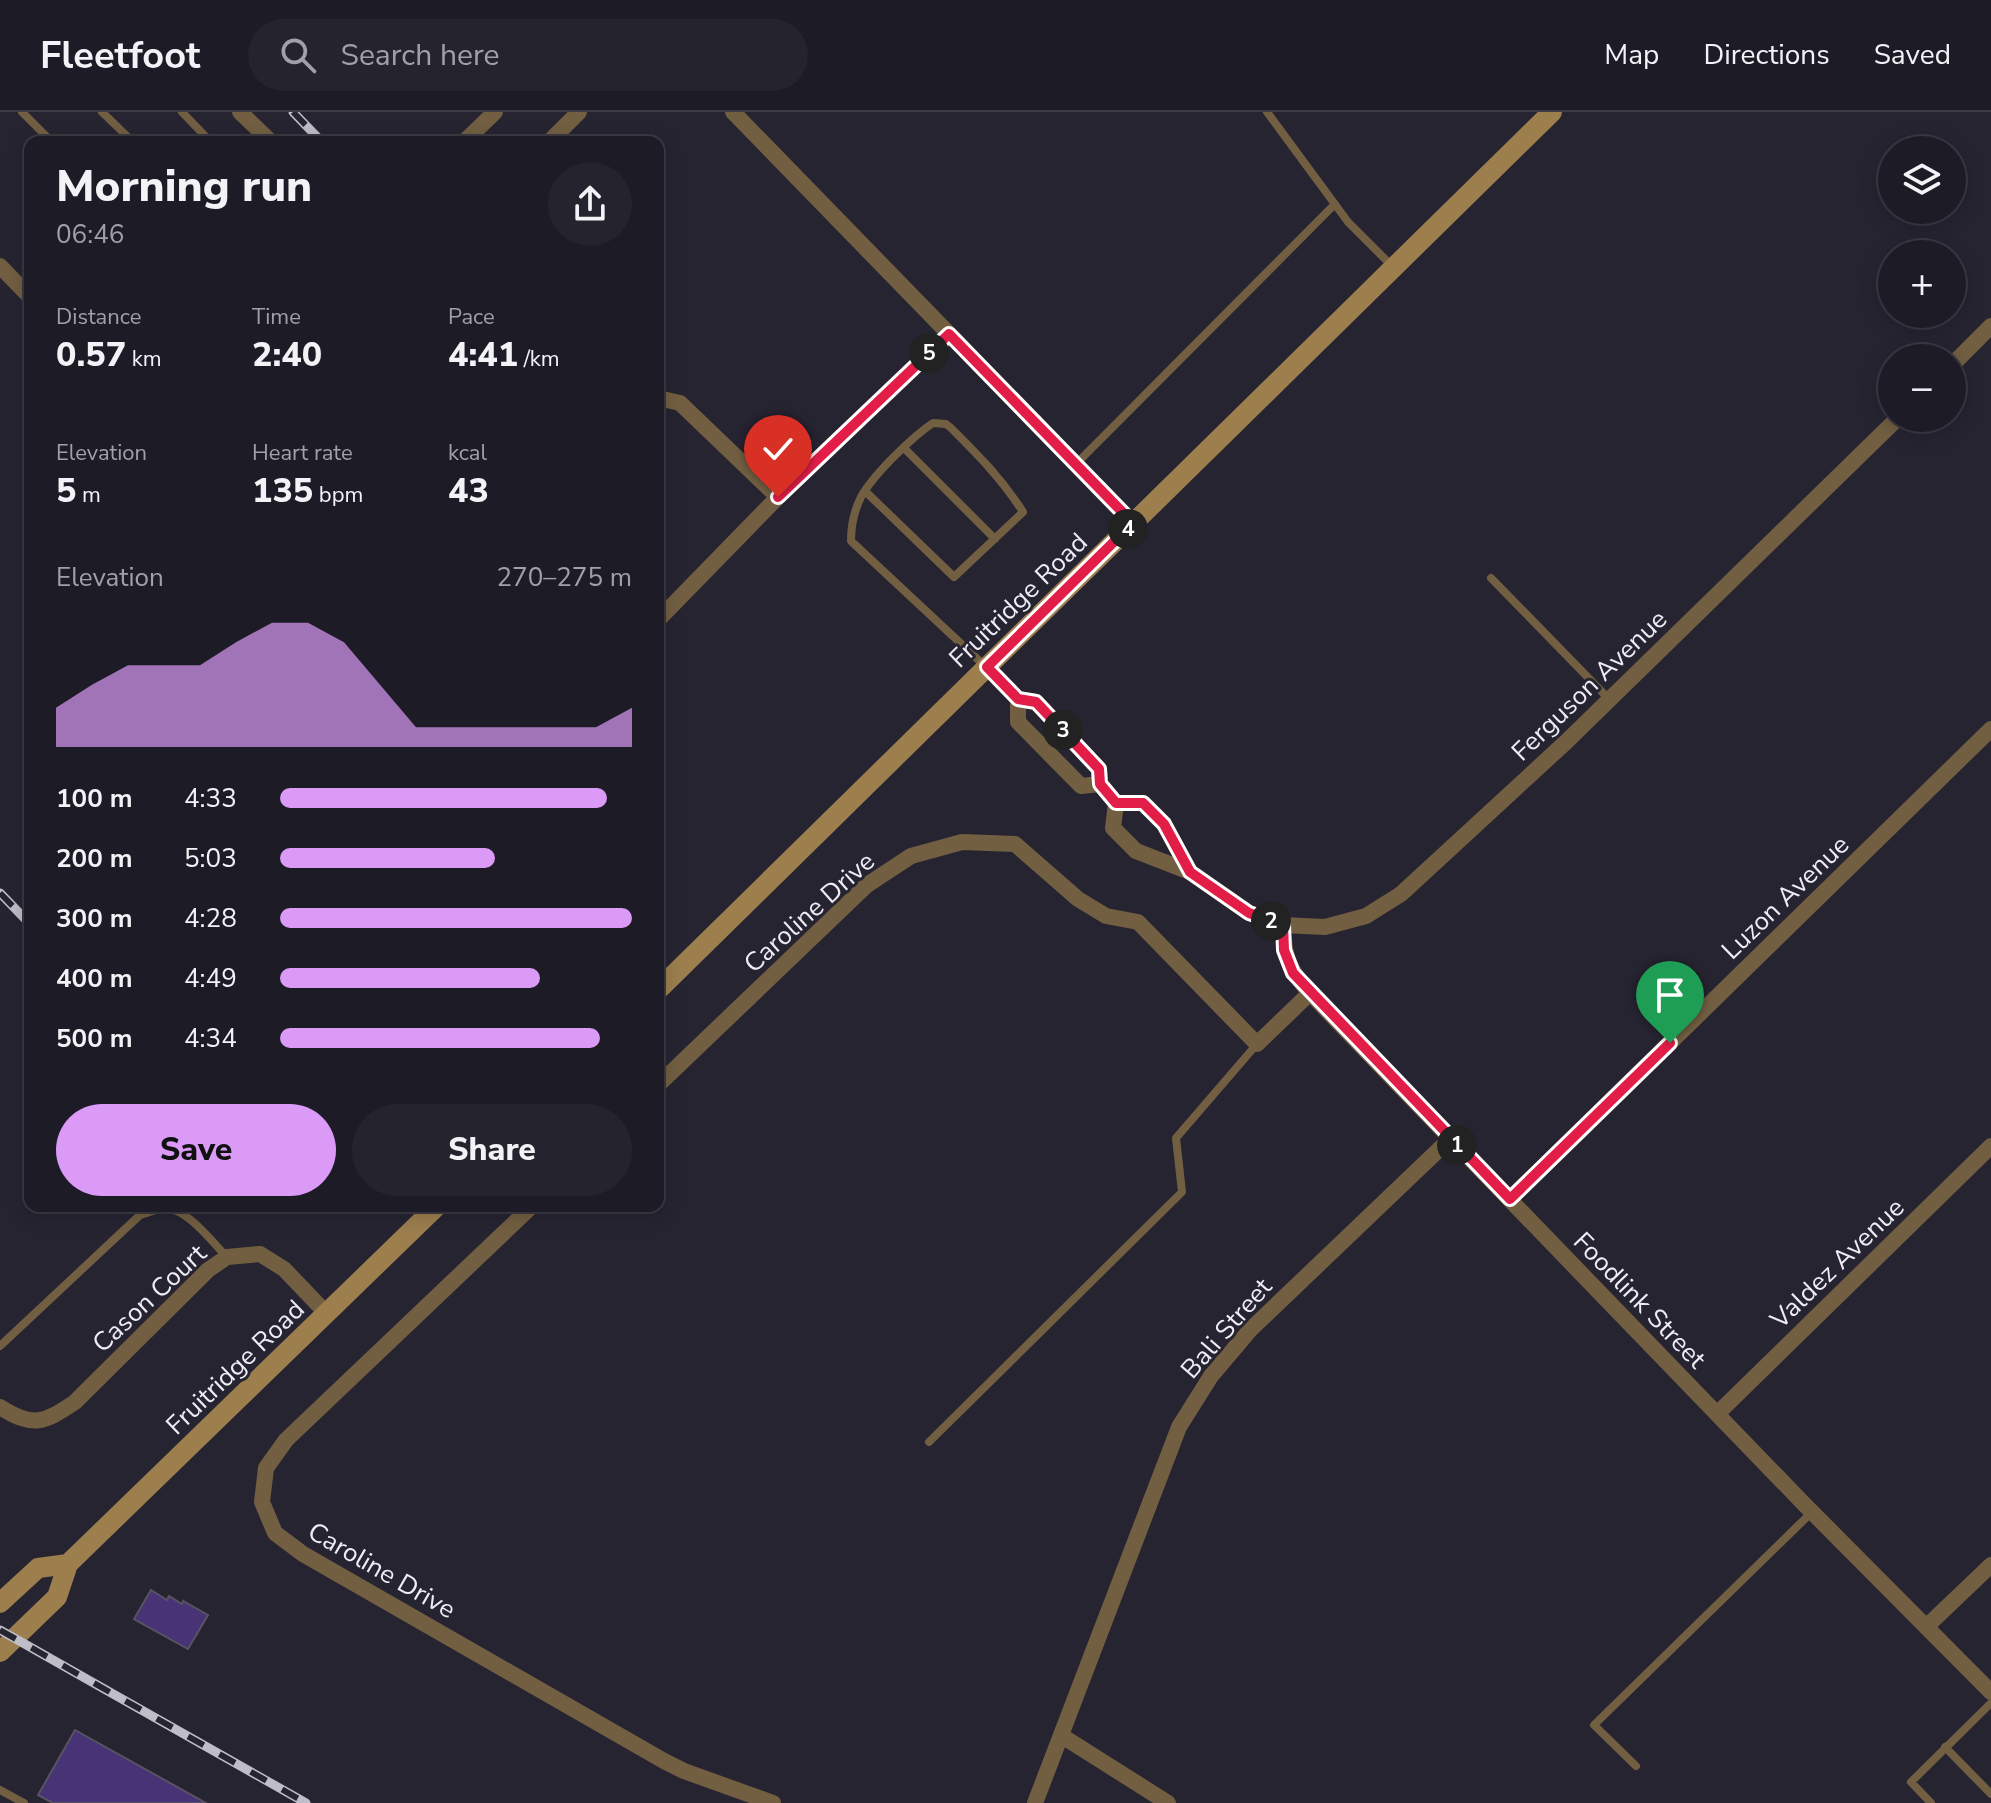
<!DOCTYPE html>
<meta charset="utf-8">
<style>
body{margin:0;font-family:"Nunito Sans",sans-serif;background:#25242e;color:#f1f3f6;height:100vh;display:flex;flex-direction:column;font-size:30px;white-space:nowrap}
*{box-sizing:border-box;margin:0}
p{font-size:26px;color:#a0a1a7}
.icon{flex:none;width:44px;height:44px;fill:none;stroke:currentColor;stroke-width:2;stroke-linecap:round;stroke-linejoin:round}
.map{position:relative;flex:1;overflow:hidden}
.sheet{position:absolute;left:24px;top:24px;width:640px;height:1076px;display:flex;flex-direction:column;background:#1d1b26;border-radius:16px;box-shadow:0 4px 20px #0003,0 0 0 2px #3b3943}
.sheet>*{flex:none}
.tools{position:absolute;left:1878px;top:24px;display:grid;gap:16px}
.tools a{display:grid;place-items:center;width:88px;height:88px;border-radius:50%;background:#1d1b26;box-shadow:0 4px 20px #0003,0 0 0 2px #3b3943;font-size:40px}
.pin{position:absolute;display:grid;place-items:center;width:68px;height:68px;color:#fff;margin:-82px -34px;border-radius:50% 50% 50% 0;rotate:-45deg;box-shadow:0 0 8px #0007}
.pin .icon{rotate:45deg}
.km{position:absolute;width:40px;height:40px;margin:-20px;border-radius:50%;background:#222;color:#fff;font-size:22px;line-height:40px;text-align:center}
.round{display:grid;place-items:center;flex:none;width:84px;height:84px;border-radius:42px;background:#25242e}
.overview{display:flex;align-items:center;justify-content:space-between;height:136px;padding:0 32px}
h1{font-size:44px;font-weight:800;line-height:60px}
.metrics{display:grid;grid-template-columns:repeat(3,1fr);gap:12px;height:136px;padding:8px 32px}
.metrics div{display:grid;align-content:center}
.metrics b{font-size:34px;font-weight:800}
.metrics small{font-size:22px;font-weight:400}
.metrics p{font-size:22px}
.chart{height:224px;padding:16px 32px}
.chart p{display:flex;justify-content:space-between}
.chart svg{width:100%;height:144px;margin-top:8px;fill:#da9af6;opacity:.7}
.action{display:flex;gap:16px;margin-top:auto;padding:16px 32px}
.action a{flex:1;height:92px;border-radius:48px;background:#da9af6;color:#111;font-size:32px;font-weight:800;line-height:92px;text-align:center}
.action a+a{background:#25242e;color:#f1f3f6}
ul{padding:0 32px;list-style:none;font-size:26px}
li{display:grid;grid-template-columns:128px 96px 1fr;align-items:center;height:60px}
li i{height:20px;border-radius:10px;background:#da9af6}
header{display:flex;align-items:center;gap:48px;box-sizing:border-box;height:112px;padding:0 40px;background:#1d1b26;border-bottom:2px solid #3b3943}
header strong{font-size:38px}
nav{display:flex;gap:44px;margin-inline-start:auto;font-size:28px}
.search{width:560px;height:72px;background:#25242e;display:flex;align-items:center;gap:20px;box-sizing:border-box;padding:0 28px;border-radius:44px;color:#a0a1a7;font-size:30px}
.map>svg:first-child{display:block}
.building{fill:#483377;stroke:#575363;stroke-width:2}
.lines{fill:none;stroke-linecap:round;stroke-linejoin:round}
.lane{stroke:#725f42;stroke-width:8}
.street{stroke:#725f42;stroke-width:16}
.secondary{stroke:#9d7f4e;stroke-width:20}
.rail-casing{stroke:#bfbec8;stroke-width:9}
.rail{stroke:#272432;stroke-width:6;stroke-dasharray:18;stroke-linecap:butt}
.route-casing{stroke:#fff;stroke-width:16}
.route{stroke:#e11d48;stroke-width:10}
.labels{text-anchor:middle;stroke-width:6;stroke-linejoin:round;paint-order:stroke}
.street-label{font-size:26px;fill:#eeedf6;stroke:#272432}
</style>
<header>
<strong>Fleetfoot</strong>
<div class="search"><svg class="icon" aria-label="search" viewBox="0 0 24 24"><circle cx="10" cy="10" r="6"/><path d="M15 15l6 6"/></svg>Search here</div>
<nav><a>Map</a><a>Directions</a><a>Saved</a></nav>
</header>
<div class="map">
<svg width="1991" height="1691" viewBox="0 0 1991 1691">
<rect width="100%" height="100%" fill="#272432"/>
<!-- building -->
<path class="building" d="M151,1478l16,10 2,-4 13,8 1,-3 25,14 -20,34 -54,-30z
M75,1618l131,73h-153l-15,-8z"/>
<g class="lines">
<!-- lane -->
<path class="lane" d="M22,0l30,30
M102,0l31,30
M182,0l24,25 -4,5
M1267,0l81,110 45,45
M904,336l91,91
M1076,352l259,-260
M865,379l89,86 69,-65c-21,-33 -45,-57 -72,-84l-5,-4 -13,-1c-21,14 -60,52 -72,74 -7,14 -10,28 -10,44l135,126
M1491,466l118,121
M0,1234l140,-131c8,-2 18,-7 26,-7 23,2 46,34 61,49
M929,1330l253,-250 -6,-54 81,-94
M1945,1635l46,47
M1636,1654l-42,-41 218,-213
M0,1678l24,13
M1931,1691l-20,-21 80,-79"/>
<!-- street -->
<path class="street" d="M240,0l31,30
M733,0l400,411
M464,30l31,-30
M549,30l30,-30
M0,154l30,31
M1952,253l39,-39
M658,286l22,5 98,94
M658,508l120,-123 171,-163
M987,555l31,32v23l63,64 19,-2
M1018,587l18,3 63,67 1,15
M1100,672l16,19h27l21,21 26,48
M1116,691l-3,25 23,23 54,21 59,41 34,12 42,2 41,-11 35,-22 165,-152 332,-324
M1283,813c1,33 5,43 27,68l494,511 187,188
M658,973l209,-200 44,-29 51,-14 53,2 63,55 28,17 32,6 119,122 53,-51
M1510,1087l481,-470
M532,1094l-246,234 -20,28 -4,34 13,31 28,21 361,207 20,10 89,32
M0,1295c33,21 44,16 75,-5l133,-132 19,-13 33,-3 24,15 43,45
M1717,1302l274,-268
M1926,1515l65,-62
M1062,1624l106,67
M1035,1691l144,-376 32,-51 39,-46 201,-192"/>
<!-- secondary -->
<path class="secondary" d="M658,878l894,-878
M0,1491l38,-35 30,-4
M0,1540l57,-55 11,-33 369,-358"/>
<!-- rail casing -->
<g class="rail-casing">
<path id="rail" d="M293,0l29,30
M0,781l30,31
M0,1518l306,173"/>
</g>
<!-- rail -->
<use href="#rail" class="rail"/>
</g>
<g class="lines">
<!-- route casing -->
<g class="route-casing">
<path id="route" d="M778,385l171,-163 184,189 -146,144 31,32 18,3 63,67 1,15 16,19h27l21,21 26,48 59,41 34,12 1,25 9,23 217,226 160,-156"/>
</g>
<!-- route -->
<use href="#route" class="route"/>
</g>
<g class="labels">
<!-- street labels -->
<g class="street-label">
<text transform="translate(1018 488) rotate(-44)" y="9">Fruitridge Road</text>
<text transform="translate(1589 573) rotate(-44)" y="9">Ferguson Avenue</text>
<text transform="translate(1785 785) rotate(-44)" y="9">Luzon Avenue</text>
<text transform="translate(809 800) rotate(-42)" y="9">Caroline Drive</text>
<text transform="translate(1837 1151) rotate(-44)" y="9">Valdez Avenue</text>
<text transform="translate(149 1186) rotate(-43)" y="9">Cason Court</text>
<text transform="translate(1640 1188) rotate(46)" y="9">Foodlink Street</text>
<text transform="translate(1226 1216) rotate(-49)" y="9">Bali Street</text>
<text transform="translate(235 1255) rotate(-44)" y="9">Fruitridge Road</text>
<text transform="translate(382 1458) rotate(30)" y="9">Caroline Drive</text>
</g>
</g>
</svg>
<div class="tools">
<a><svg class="icon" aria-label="layers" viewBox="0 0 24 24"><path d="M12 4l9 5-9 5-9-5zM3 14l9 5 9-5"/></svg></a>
<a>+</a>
<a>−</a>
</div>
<div class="pin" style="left:1670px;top:931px;background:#1e9e55"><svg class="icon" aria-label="arrive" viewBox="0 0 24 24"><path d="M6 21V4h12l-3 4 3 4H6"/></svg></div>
<div class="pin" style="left:778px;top:385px;background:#d93025"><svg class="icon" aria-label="check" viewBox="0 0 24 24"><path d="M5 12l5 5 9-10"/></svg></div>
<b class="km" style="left:1457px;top:1033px">1</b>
<b class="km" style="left:1271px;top:809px">2</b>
<b class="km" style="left:1063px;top:618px">3</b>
<b class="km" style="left:1128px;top:417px">4</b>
<b class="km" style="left:929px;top:241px">5</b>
<section class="sheet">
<div class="overview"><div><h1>Morning run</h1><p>06:46</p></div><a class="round"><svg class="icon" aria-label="share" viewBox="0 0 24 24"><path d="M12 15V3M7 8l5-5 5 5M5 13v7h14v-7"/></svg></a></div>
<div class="metrics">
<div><p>Distance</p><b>0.57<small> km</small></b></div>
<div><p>Time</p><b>2:40</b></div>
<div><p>Pace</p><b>4:41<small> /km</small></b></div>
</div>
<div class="metrics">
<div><p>Elevation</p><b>5<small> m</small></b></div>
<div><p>Heart rate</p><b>135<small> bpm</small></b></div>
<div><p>kcal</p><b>43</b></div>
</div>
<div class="chart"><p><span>Elevation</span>270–275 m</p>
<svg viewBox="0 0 160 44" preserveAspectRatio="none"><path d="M0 44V32L10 25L20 19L30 19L40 19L50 12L60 6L70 6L80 12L90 25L100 38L110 38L120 38L130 38L140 38L150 38L160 32V44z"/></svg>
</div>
<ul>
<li><b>100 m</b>4:33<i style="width:93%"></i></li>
<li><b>200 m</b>5:03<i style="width:61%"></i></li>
<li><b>300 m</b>4:28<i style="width:100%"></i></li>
<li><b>400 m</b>4:49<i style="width:74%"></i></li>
<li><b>500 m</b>4:34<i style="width:91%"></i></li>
</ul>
<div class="action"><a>Save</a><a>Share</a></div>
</section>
</div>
